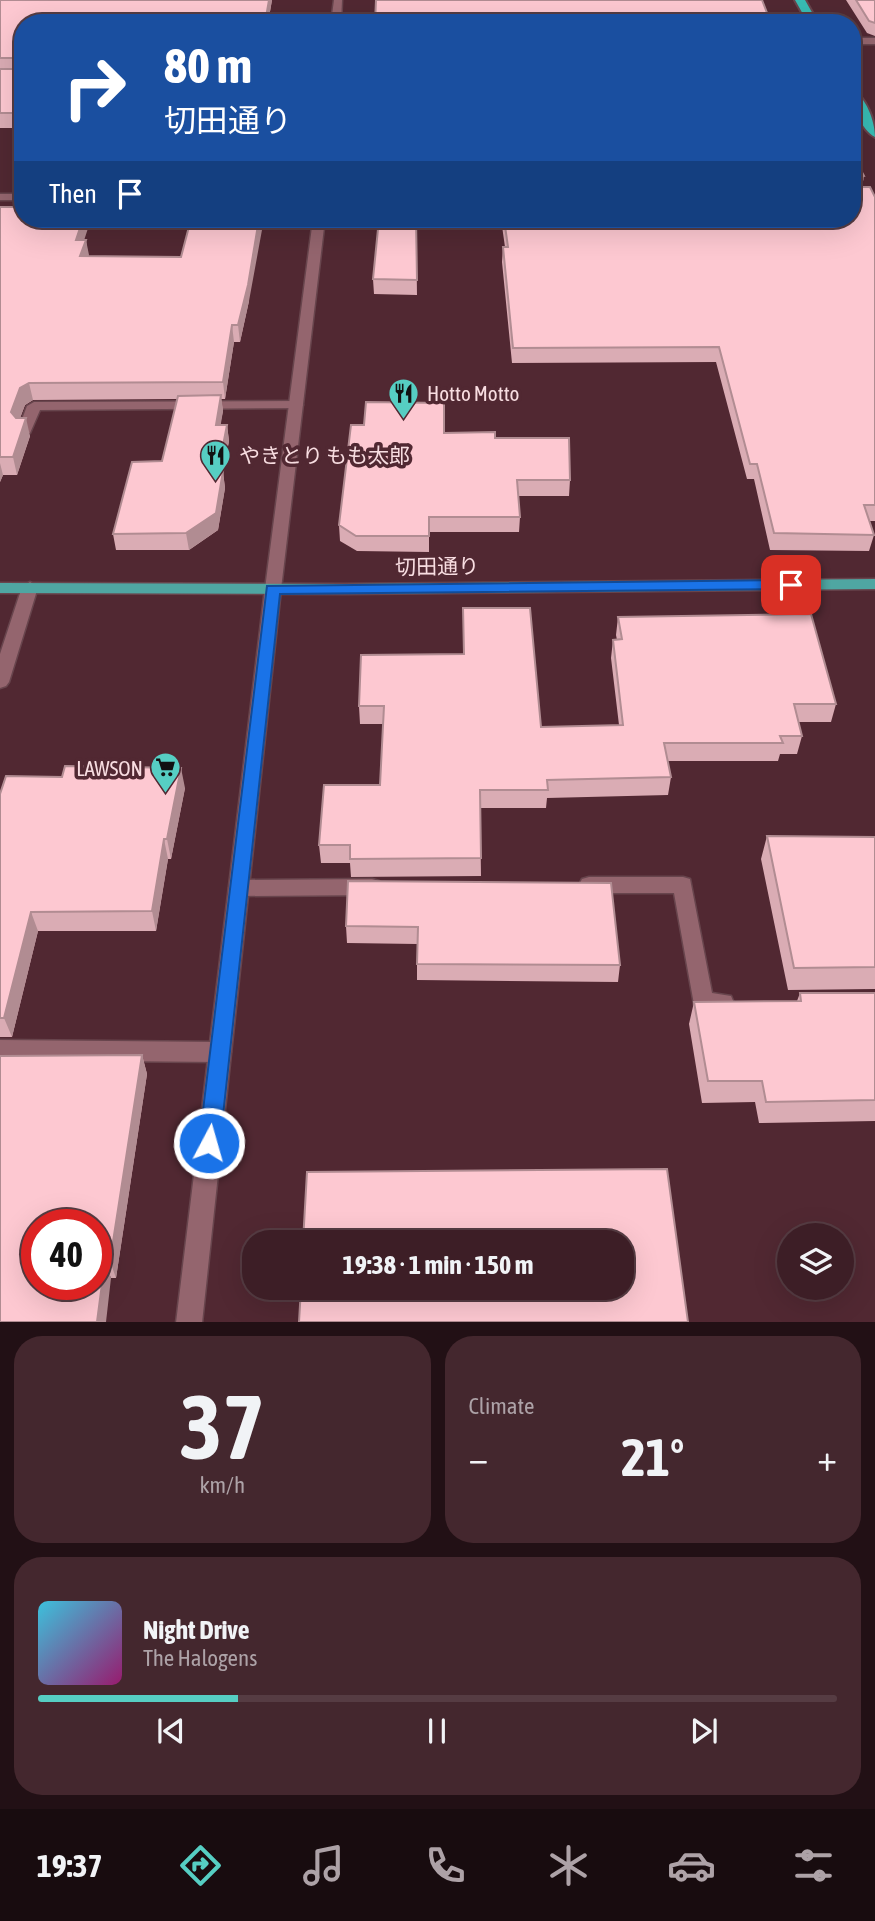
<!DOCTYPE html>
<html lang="en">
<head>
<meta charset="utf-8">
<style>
  body { margin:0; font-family:"Asap Condensed","Noto Sans JP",sans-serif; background:#44272e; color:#f1f3f6; height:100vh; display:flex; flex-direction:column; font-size:26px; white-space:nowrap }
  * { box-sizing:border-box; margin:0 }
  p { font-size:23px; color:#ada2a7 }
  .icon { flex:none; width:38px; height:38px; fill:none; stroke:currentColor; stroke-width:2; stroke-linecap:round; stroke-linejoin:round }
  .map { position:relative; height:1322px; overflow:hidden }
  .details { display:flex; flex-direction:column; gap:14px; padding:14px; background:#221015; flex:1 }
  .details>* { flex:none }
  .banner { position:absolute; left:14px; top:14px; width:847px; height:214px; border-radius:28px; box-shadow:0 7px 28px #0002,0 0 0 2px #563c43; background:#1a4fa0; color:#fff; overflow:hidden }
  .fabs { position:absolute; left:777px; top:1223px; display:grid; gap:14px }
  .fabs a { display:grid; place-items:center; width:77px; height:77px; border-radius:50%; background:#3d1e26; box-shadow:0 7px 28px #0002,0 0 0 2px #563c43; font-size:35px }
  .speed { position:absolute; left:21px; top:1209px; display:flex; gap:14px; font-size:35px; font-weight:700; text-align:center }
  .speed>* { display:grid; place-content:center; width:91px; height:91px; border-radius:50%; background:#3d1e26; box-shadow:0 7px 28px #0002,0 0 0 2px #563c43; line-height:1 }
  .speed .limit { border:10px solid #d22; background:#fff; color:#111 }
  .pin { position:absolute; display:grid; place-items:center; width:60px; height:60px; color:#fff; margin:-30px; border-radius:14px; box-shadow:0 4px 10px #0006 }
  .me { position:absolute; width:77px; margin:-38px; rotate:6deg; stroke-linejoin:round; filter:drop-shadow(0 0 5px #0008) }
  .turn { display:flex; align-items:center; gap:24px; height:147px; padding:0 35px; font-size:32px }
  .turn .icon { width:91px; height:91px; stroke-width:2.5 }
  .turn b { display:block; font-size:49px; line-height:60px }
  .then { display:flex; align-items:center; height:66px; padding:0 35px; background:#0003; gap:14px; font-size:26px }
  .big { font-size:52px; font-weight:700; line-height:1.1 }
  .details .widget { flex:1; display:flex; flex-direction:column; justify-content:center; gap:10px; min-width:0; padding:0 24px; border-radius:28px; background:#44272e }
  .details .dial { align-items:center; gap:0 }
  .dial b { font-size:91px; line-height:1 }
  .song { display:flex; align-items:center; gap:21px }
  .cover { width:84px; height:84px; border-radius:10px; background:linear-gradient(135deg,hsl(190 70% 55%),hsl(320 70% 35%)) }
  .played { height:7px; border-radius:4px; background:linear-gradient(90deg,#56cec3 25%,#563c43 25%) }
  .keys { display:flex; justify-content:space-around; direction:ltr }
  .heat { display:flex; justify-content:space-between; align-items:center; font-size:38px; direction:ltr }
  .details .tiles { flex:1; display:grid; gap:14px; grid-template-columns:1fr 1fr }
  .widget:last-child { grid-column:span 2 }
  .trip { position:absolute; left:242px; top:1230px; width:392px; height:70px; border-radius:28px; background:#3d1e26; box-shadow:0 7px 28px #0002,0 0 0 2px #563c43; font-weight:700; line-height:70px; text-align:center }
  .menu { display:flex; height:112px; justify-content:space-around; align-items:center; background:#180c0f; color:#ada2a7 }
  .menu .icon { width:49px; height:49px }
  .menu .active { color:#56cec3 }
  .menu b { font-size:32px; color:#f1f3f6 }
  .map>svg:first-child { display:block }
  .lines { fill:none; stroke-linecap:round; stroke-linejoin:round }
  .service-casing { stroke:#68454d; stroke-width:3 }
  .minor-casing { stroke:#68454d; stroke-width:3 }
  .tertiary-casing { stroke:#68454d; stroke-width:3 }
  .primary-casing { stroke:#68454d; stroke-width:3 }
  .trunk-casing { stroke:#68454d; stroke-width:4 }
  .service { fill:#94656e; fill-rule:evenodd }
  .minor { fill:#94656e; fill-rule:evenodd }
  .tertiary { fill:#94656e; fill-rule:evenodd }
  .primary { fill:#4fa6a2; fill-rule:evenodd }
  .trunk { fill:#38bcb4; fill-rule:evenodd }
  .wall { fill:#daacb4 }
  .shaded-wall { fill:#b18c92 }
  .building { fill:#fdc8d1; stroke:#b18c92; stroke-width:2; fill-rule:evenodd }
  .route { fill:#1a73e8; stroke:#114b97; stroke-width:2 }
  .labels { text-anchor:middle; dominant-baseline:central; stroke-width:7; stroke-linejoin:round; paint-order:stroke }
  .poi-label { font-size:21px; fill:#f8dde1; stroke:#512832; text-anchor:start }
  .street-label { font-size:21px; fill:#f8dde1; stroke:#512832 }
</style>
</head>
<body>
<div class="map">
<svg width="875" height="1323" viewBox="0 0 875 1323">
  <rect width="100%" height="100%" fill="#512832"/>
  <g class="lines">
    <defs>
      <path id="service" d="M852,38H875V44H852Z
        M296,401L303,405L301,408L40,410L30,433H20L18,430L27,406L34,402Z
        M589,877H683L690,879L712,993L731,996L734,1003L731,1010L723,1013L695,1010L674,893H589L582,891L579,885L582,879Z
        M372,879L379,881L382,887L379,893L372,895L239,896L232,894L229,888L232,882L239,880Z"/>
      <path id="minor" d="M30,582L38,587L9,682L6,686L0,688V654L22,587Z
        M0,1040L220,1042L228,1045L231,1052L228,1059L220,1062L0,1060Z"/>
      <path id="tertiary" d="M334,0H342L341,23H331Z
        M0,194H23V200H0Z
        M313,219H325L281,589L202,1323H176L265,589Z"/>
      <path id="primary" d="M875,579V589L345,594L0,593V583L345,584Z"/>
      <path id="trunk" d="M795,0H805L818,23H808Z
        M852,90C866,97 875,121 875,137C861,130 852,105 852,90Z"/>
    </defs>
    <!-- service casing -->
    <use href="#service" class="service-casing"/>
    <!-- minor casing -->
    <use href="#minor" class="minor-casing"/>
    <!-- tertiary casing -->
    <use href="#tertiary" class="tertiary-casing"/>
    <!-- primary casing -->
    <use href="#primary" class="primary-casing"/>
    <!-- trunk casing -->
    <use href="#trunk" class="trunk-casing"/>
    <!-- service -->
    <use href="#service" class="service"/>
    <!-- minor -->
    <use href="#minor" class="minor"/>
    <!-- tertiary -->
    <use href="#tertiary" class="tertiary"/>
    <!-- primary -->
    <use href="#primary" class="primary"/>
    <!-- trunk -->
    <use href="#trunk" class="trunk"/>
  </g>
  <!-- wall -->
  <path class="wall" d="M0,0H272L268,23H23V128H0Z
    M846,0H875V36L867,33Z
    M864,176L862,187L875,197V521H869L874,535L869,551L770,550L754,479H747L716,362L512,363L502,262L503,247H505L501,219H852Z
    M0,207L86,240L88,256L249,301L240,342H234L225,399H221L223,411L220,425H227L229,441L223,472L225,488L218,530L189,550H116L113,534L162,461L177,399L33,400L25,405L20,418L30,436L17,475H3L0,482Z
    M416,219L417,295L374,294L373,279Z
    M444,433L495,438L570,480L569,496H518L520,517L519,532H429V552L357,551L340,541L339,525Z
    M463,608L541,727L619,725L611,658L613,640H617L616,635L618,617L836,704L831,722H798L802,736L797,754H780L778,761H668L671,777L668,795L547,798L546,808H480L481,876L351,877L350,863H321L319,845L380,785L383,724H360L359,706L463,654Z
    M185,788L171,859H168L156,931H38L12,1037H0V794Z
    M767,836L875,837V989L788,990L761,859Z
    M348,881L620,965L618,982L417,980V944L347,943L346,926Z
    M800,993H875V1121L759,1123L755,1102L702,1103L689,1024L694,1002L797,1001Z
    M142,1055L147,1074L116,1278H111L3,1056Z"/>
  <!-- shaded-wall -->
  <path class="shaded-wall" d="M269,0H272L268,23H265Z
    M864,176L861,190L852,191L853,177Z
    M83,219H91L79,256L76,240Z
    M259,219H264L249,301L240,342L238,325Z
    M86,240L89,255L84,273L80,256Z
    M232,325L234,342L225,399L223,382Z
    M29,383L33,400L25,405L16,429L11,412L20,388Z
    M221,395L223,411L218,441L216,425Z
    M26,418L30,436L17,475L13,457Z
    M227,425L229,441L223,472L225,488L218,530L189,550L186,533L218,471Z
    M0,463L3,475L0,482Z
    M181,768L185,788L171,859L167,839Z
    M164,839L168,859L156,931L152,911Z
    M31,912L38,931L12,1037L4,1018Z
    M142,1055L147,1074L116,1278L110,1261Z
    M105,1261L111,1278L106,1322H97Z"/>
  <!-- building -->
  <path class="building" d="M0,0H269L265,23H23V61L20,58H0Z
    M376,0H762L771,23H375Z
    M856,0H875V23L869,21Z
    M23,61V113H0V69H20Z
    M852,154L864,176L853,177V187H870L875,197V505H864L874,535L774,533L757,464H750L719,347L513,348L503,247H508L504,219H852Z
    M23,201V219H83L76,240H86L80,256L181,257L191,219H259L248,285L238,325H232L223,382L29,383L20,388L11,412L16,418H26L13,457H0V207H20Z
    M379,219H416L417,280L373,279Z
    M221,395L216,425H227L218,471H223L216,513L186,533L113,534L132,462L162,461L178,396Z
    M366,402L444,403V433L495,432V438H569L570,480H517L520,517H429V536H356L339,525L351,425H364Z
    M463,608H530L541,727L623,725L613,640L622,639L618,617L811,614L836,704H794L802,736H780L783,743H664L671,777L547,780L548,790H480L481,858L350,859V845H319L324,785H380L384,706H359L361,655L464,654Z
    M65,766L181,768L167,839H164L152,911L31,912L4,1018H0V794L6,776L62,777Z
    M767,836L875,837V967L794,968Z
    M348,881L611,883L620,965L417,964L418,927L346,926Z
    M800,993H875V1100L766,1102L762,1081H708L694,1002L801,1001Z
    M142,1055L110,1261H105L97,1322H0V1056ZM37,1225H96V1284H37Z
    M667,1169L688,1322H299L301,1288H621V1242H303L307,1172Z"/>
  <!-- route -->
  <path class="route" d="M791,580L799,585L797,589L280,594L220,1143L217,1150L209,1153L202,1150L199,1143L267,586Z"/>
  <!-- icons -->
  <defs>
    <symbol id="restaurant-pin" viewBox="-11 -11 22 30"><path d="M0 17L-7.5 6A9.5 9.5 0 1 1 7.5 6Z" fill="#56cec3" stroke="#512832"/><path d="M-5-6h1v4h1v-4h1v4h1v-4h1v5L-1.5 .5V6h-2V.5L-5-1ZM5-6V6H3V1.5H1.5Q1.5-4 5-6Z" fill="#111"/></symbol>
    <symbol id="supermarket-pin" viewBox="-11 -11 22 30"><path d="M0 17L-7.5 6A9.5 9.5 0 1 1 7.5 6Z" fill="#56cec3" stroke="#512832"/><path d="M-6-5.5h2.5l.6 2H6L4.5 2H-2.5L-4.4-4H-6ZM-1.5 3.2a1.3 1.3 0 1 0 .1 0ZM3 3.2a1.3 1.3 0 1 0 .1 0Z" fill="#111"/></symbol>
  </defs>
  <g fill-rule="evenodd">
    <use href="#restaurant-pin" x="386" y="376" width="35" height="47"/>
    <use href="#restaurant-pin" x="198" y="438" width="35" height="47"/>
    <use href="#supermarket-pin" x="148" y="750" width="35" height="47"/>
  </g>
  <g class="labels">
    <!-- poi labels -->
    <g class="poi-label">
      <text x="427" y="393">Hotto Motto</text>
      <text x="239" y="455">やきとり もも太郎</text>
      <text x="143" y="768" text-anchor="end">LAWSON</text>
    </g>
    <!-- street labels -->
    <g class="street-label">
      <text transform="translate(437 566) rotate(-1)">切田通り</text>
    </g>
  </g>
</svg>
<div class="fabs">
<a><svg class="icon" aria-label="layers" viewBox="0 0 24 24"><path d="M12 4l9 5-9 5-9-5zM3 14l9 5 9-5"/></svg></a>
</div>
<div class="speed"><div class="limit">40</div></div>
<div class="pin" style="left:791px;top:585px;background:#d93025"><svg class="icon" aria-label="arrive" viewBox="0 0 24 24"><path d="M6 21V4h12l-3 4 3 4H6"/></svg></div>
<svg class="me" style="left:209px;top:1143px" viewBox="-20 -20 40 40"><circle r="17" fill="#1a73e8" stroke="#fff" stroke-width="3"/><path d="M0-11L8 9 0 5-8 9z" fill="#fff"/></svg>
<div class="trip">19:38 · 1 min · 150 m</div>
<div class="banner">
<div class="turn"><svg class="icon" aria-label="right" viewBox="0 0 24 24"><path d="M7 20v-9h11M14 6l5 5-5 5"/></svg><div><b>80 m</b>切田通り</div></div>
<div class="then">Then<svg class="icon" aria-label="arrive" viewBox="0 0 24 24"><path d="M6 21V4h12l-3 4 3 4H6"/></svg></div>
</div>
</div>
<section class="details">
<div class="tiles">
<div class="widget dial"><b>37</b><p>km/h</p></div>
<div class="widget"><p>Climate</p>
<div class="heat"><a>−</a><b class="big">21°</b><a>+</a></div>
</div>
<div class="widget">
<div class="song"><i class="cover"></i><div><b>Night Drive</b><p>The Halogens</p></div></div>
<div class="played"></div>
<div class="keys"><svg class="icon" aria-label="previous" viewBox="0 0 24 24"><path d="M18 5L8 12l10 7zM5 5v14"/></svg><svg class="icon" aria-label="pause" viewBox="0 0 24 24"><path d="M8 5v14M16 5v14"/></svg><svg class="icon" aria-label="next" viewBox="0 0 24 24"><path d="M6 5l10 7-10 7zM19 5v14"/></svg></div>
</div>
</div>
</section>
<nav class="menu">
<b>19:37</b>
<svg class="icon active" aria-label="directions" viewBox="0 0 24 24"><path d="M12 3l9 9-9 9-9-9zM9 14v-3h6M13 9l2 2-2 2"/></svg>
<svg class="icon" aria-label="music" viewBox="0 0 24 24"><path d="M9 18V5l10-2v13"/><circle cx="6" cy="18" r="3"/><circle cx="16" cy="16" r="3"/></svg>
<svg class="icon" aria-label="phone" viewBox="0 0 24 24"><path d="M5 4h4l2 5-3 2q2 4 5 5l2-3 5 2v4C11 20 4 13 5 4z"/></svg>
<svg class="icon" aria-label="climate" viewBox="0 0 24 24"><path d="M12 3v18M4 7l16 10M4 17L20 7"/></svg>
<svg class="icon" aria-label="car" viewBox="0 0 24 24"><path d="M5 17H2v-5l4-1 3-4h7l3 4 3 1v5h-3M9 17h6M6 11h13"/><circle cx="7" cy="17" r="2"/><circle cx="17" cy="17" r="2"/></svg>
<svg class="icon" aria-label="filters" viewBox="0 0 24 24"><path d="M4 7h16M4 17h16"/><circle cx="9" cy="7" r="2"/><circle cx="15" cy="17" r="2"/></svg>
</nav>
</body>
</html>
